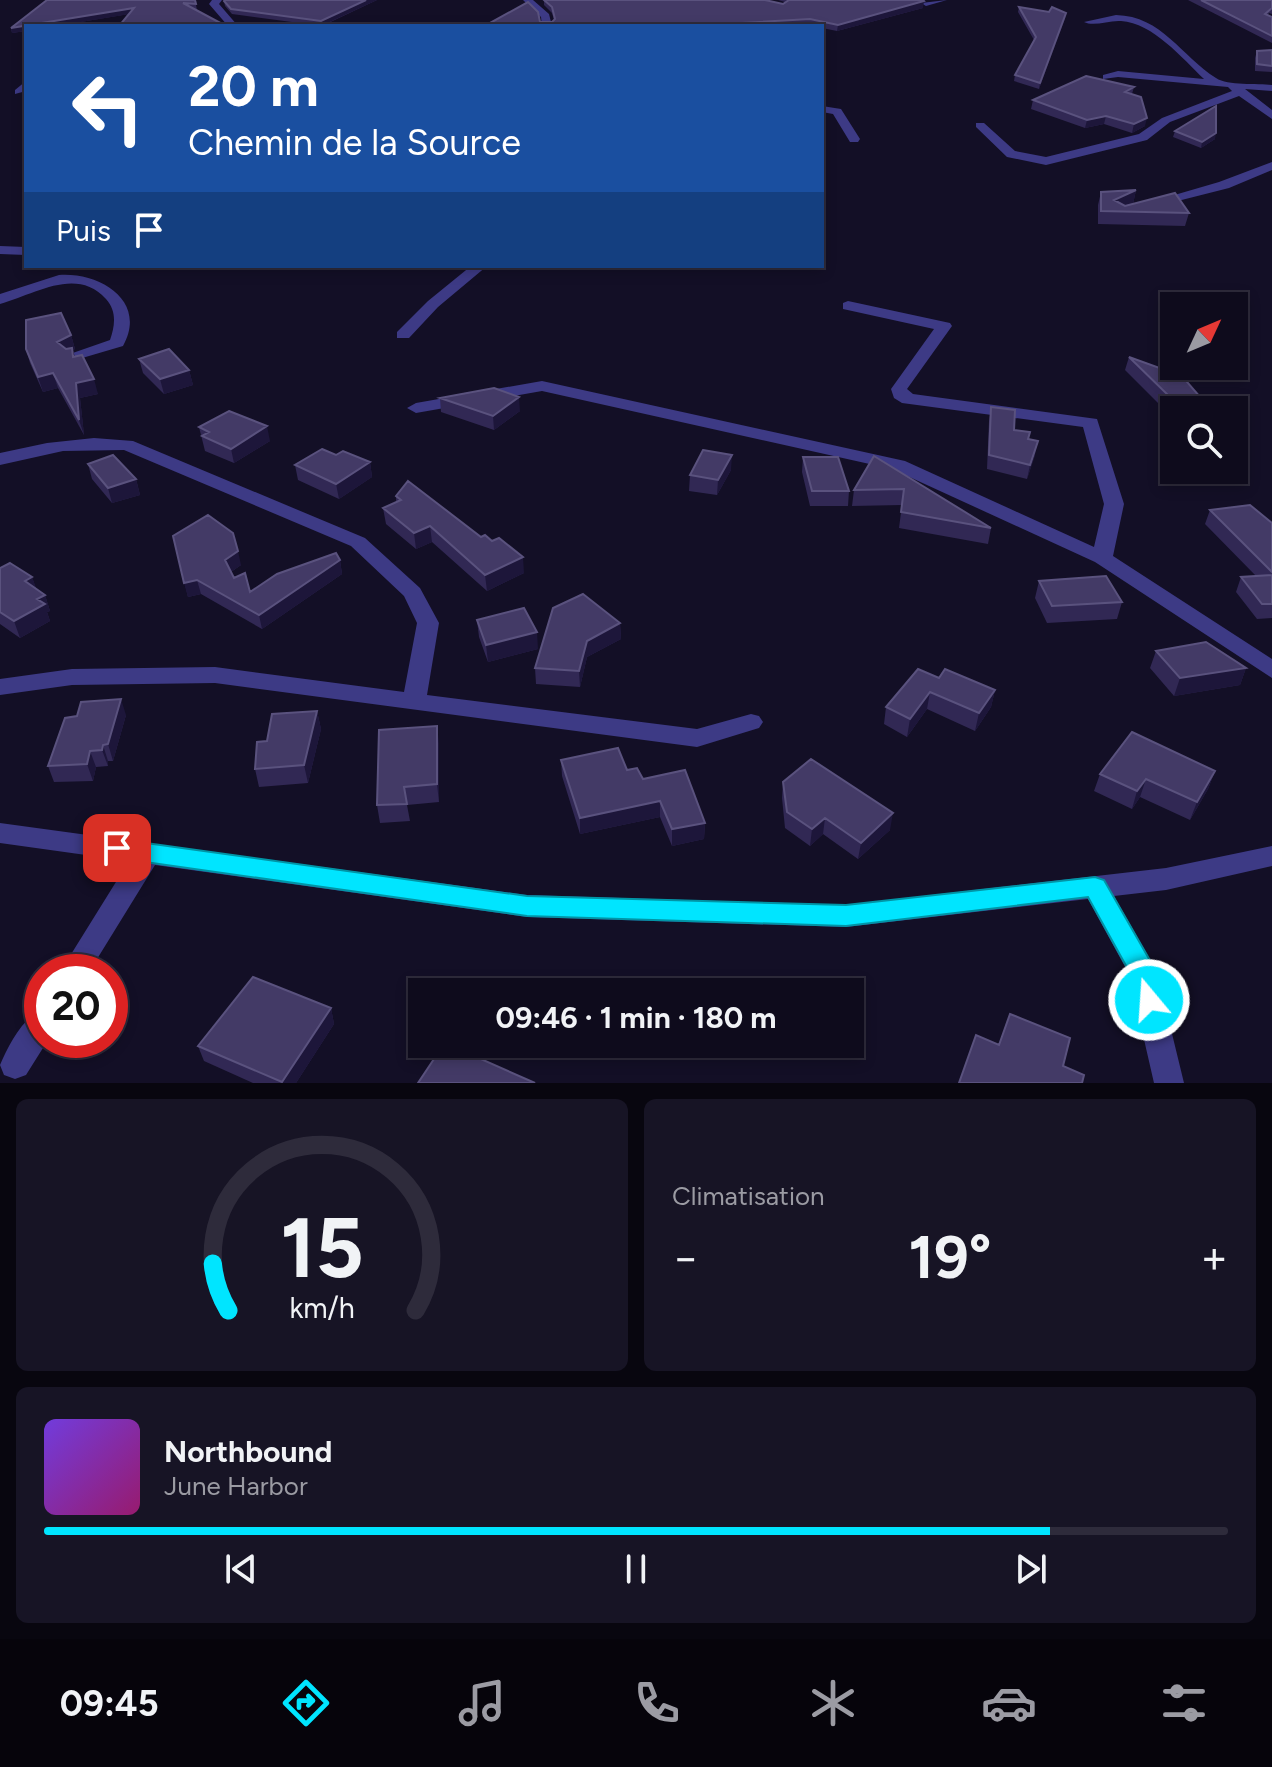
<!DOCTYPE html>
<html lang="fr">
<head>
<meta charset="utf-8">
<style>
  body { margin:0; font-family:Figtree,sans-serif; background:#171425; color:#f1f3f6; height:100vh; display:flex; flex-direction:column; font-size:30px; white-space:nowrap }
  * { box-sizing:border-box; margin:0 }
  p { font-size:26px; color:#9b9ba3 }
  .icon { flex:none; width:44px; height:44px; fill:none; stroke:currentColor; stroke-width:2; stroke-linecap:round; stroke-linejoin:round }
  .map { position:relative; height:1083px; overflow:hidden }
  .drawer { display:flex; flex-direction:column; gap:16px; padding:16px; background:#08060f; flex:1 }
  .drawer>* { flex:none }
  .top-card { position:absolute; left:24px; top:24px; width:800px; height:244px; border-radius:0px; box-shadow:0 4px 12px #0003,0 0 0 2px #2e2b3b; background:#1a4fa0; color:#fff; overflow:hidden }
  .needle { width:52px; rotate:46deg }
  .controls { position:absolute; left:1160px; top:292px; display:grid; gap:16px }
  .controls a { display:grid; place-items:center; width:88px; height:88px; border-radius:0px; background:#0e0b1c; box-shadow:0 4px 12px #0003,0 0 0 2px #2e2b3b; font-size:40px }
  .speed { position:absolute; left:24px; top:954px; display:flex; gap:16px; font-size:40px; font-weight:700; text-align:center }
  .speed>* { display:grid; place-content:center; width:104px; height:104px; border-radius:50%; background:#0e0b1c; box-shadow:0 4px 12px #0003,0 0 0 2px #2e2b3b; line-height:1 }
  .speed .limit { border:12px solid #d22; background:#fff; color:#111 }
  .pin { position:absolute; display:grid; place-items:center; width:68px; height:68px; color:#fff; margin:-34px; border-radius:16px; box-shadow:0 4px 12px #0006 }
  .me { position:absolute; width:88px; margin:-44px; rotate:342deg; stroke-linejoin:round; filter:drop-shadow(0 0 6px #0008) }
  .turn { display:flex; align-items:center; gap:28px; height:168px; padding:0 32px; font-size:36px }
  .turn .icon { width:104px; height:104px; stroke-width:2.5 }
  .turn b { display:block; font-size:56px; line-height:68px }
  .then { display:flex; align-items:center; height:76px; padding:0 32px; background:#0003; gap:16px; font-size:30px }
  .big { font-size:60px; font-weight:700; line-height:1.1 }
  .drawer .tile { flex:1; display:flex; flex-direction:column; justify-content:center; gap:12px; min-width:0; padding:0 28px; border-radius:12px; background:#171425 }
  .drawer .dial { align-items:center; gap:0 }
  .dial svg { height:208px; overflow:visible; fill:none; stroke:#2e2b3b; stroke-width:7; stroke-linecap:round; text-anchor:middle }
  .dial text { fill:#f1f3f6; stroke:none }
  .song { display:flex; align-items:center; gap:24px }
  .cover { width:96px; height:96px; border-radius:12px; background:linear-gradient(135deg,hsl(260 70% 55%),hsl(320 70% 35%)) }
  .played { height:8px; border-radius:4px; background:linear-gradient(90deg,#00e5ff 85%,#2e2b3b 85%) }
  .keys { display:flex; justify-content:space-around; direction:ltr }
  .heat { display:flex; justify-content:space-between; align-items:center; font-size:44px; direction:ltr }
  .drawer .tiles { flex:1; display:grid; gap:16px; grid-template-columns:1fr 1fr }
  .tile:last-child { grid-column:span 2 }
  .trip { position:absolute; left:408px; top:978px; width:456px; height:80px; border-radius:0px; background:#0e0b1c; box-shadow:0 4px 12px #0003,0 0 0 2px #2e2b3b; font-weight:700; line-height:80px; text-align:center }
  .tabs { display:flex; height:128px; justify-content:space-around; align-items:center; background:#06040b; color:#9b9ba3 }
  .tabs .icon { width:56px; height:56px }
  .tabs .active { color:#00e5ff }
  .tabs b { font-size:36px; color:#f1f3f6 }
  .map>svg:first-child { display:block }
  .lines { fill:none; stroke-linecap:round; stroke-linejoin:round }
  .minor { fill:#3d3a85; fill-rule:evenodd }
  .wall { fill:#312854 }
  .shaded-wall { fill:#1d163a }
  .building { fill:#433a66; stroke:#5a527e; stroke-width:2 }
  .route { fill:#00e5ff; stroke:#0095a6; stroke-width:2 }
</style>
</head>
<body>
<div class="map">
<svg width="1272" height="1083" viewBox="0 0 1272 1083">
  <rect width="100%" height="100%" fill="#130f26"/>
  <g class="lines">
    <!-- minor -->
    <path class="minor" d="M212,0H222L219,4L238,26H228L209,4Z
      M523,0H533L549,14L552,26H542L541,17Z
      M947,0L926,6L921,3Z
      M1116,15C1162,16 1181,56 1216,78C1228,86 1257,83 1272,85V91L1245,89L1272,110V119L1239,96L1170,122L1147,140L1046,165L1007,157L976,127V123H984L1015,151L1046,157L1139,134L1162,118L1232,91L1228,87L1118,77L1103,79V75L1118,71L1204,79C1182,58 1153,23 1121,21C1109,20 1094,27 1084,22Z
      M26,81V91L15,94V90Z
      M822,106L841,109L860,139L858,142H850L833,114L822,112Z
      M1272,162V170L1229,188L1154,207L1147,203L1219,182Z
      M0,246L26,247V255L0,254Z
      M471,266H487L438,307L409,338H397V332L428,301Z
      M59,275C100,272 148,301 123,346L72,361L64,356L110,340C115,326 117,311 106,299C76,266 34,295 0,304V294Z
      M848,301L950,323L952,326L907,389L913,394L1097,419L1124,504L1113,556L1272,659V678L1095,562L892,469L542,391L416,413L407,408L416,403L542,381L905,461L1094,547L1104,504L1083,427L902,403L894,398L891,389L934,329L843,309V303Z
      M94,438L133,441L365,538L420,588L439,623L427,695L697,729L751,714L759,716L763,722L759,728L697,747L215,683L72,685L0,695V679L72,669L215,667L404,692L417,623L404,596L351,546L124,450L63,451L0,465V453L47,443Z
      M0,823L527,895L846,905L1166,868L1272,846V866L1166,890L1114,896L1157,972L1184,1083H1154L1129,974L1088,899L846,927L527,917L155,865L89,972H60L129,861L0,843Z
      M42,1010V1040H48L26,1075L15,1079L4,1075L0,1065C8,1046 23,1017 42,1010Z"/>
  </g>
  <!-- wall -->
  <path class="wall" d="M47,0H195L197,10L195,9L226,26H119L129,14L56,26H26V31L12,33L11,28Z
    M377,0L322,26L232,14L225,6L224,1Z
    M544,0L783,4L785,2L778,0H923V8L837,31L822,28V26H490V23L552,22L554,20L552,13L544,5Z
    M1188,0H1272V14L1269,13L1268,15L1272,17V43Z
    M1019,7L1049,12L1066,13L1039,89L1014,81L1015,75L1034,40L1018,12Z
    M1272,50V72L1255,71V58L1257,51Z
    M1134,87L1132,94L1145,126L1132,133L1104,124L1085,128L1031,109L1033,100Z
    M1175,131L1215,139L1201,148L1173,137Z
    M1136,190L1133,204L1189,213L1185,226L1098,224V205L1101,192Z
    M71,335L75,349L73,350L75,357L98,394L80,398L84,435L58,388L43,392L30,363L26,349Z
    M1129,357L1201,398L1197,410H1174V413H1168L1125,370Z
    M139,359L189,370L193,385L164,394L143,373Z
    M440,398L520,411L494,430L441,412Z
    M991,407L1014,430L1028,439L1035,455L1027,479L987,469L989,421Z
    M199,427L270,441L234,463L205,451Z
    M874,456L991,528L988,544L899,528L902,505L852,506L854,490Z
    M803,457L849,491L848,506H810L802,472Z
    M370,462L372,477L339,499L298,480L295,465Z
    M88,464L136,479L140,495L112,503L92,479Z
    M731,470L717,495L689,491L690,475Z
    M396,496L524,573L487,591L432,542L416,549L386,524L383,508L396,502Z
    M1210,510L1272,523V618L1257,619L1236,592L1241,577L1256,576L1205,524Z
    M173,536L241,565L231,572L234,578L250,592L340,560L342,574L262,629L201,594L188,597Z
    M0,568L32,577L36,589L45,595L50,611L47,612L50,621L20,638L0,624Z
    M1039,581L1122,602L1117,619L1047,623L1035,598Z
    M477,620L538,649L488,662L479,637Z
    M620,623L621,639L587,657L580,687L536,684L535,668Z
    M1156,651L1246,668L1240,685L1174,696L1150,668Z
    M939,678L995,690L991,707L975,731L927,709L907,737L884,724L886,707Z
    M317,711L321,729L308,783L259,787L255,769L267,741Z
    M126,715L113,761H108V766L96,767L93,781L54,782L48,766Z
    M439,743V802L407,805L410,821L380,823L377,805Z
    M561,760L627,770L643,779L705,823L704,839L672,846L660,817L580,834L562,776Z
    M1215,771L1208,789L1190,820L1140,797L1132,809L1094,791L1100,774Z
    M783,782L890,830L858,859L823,834L810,846L785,828L782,798Z
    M331,1008L334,1024L296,1083H253L204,1061L198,1046Z"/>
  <!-- shaded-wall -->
  <path class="shaded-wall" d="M366,0H377L321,26V21Z
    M924,1L923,8L837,31L838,25Z
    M134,8L136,13L56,26H26V31L12,33L11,28Z
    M1066,13L1065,19L1039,89L1040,83Z
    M1106,116L1104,124L1085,128L1087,120Z
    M1147,118L1145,126L1132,133L1134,124Z
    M1216,133L1215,139L1201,148L1202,142Z
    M1136,190L1133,204L1115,211L1114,200Z
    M71,335L75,349L73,350L76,363L61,357L57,342Z
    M189,370L193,385L164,394L160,379Z
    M53,373L58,388L43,392L38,377Z
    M94,379L98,394L80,398L84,435L79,420L76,383Z
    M519,397L520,411L494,430L493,416Z
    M267,426L270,441L234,463L231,449Z
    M1038,441L1035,455L1027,479L1030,465Z
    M732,455L731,470L717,495L718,480Z
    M370,462L372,477L339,499L336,484Z
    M136,479L140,495L112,503L108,488Z
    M430,526L432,542L416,549L414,533Z
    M238,551L241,565L228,574L225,560Z
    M523,557L524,573L487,591L485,575Z
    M340,560L342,574L262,629L259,615Z
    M32,577L38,593L25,581Z
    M197,580L201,594L188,597L184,583Z
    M45,595L50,611L47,612L50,621L20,638L14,621L37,599Z
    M620,623L621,639L587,657L580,687L579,671L587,641Z
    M537,632L538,649L488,662L486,645Z
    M1246,668L1240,685L1174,696L1180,678Z
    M995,690L991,707L975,731L979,713Z
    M930,692L927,709L907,737L910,719Z
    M121,699L126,715L113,761L108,744Z
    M317,711L321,729L308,783L304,765Z
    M437,726L439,743V802L437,784Z
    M103,745L108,761V766L102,750Z
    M90,751L96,767L93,781L87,764Z
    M1215,771L1208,789L1190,820L1197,802Z
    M1146,779L1140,797L1132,809L1137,791Z
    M660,801V817L580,834V818Z
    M893,813L890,830L858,859L861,843Z
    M825,818L823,834L810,846L812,829Z
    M705,823L704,839L672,846V829Z
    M331,1008L334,1024L296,1083H282Z"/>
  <!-- building -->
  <path class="building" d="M47,0H195L196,4L183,3L226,26H119L134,8L11,28Z
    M225,0H366L321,21L231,9L224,1Z
    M544,0H765L783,4L789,0H923L924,1L838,25L810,19L742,23L739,26H512L490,23L528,2L538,12L540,22H552L555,19L552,7Z
    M1201,0H1272V8L1265,14L1272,17V36Z
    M1019,7L1049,12L1052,7L1066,13L1040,83L1015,75L1036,37Z
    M1272,50V66L1257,64V51Z
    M1086,76L1134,87L1125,92L1141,97L1147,118L1134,124L1106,116L1087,120L1033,100Z
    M1216,106V133L1202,142L1175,131Z
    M1136,190L1114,200L1125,206L1175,193L1189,213L1101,211V192Z
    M61,313L71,335L57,342L66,349L72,348L73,357L82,355L94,379L76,383L79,420L53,373L38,377L26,349V320Z
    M169,349L189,370L160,379L139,359Z
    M1129,357L1182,376L1201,398L1172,399Z
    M494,388L519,397L493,416L440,398Z
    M991,407L1015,410L1014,430L1030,432L1028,439L1038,441L1030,465L989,455Z
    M229,411L267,426L231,449L202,436L209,432L199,427Z
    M322,449L336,455L343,451L370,462L336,484L295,465Z
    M703,450L732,455L718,480L690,475Z
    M113,455L136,479L108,488L88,464Z
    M874,456L991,528L901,512L904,489L854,490Z
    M803,457H838L849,491H812Z
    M408,481L481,537L485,535L492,541L499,538L523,557L485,575L430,526L414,533L383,508L401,500L396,496Z
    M1250,505L1272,523V572L1210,510Z
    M208,515L233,533L238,551L225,560L234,578L245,573L250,592L277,574L336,553L340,560L259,615L197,580L184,583L173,536Z
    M10,563L32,577L25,581L45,595L37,599L45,604L14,621L0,612V568Z
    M1272,575V604H1262L1241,577Z
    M1106,576L1122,602L1052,606L1039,581Z
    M583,594L620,623L587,641L579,671L535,668L553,608Z
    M524,608L537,632L486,645L477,620Z
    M1206,642L1246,668L1180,678L1156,651Z
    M918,669L939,678L945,669L995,690L979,713L930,692L910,719L886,707Z
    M121,699L108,744L103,745L102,750L90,751L87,764L48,766L65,718L77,716L81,702Z
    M317,711L304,765L255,769L257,742L267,741L272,714Z
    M437,726V784L404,787L407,804L377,805L379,730Z
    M1132,732L1215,771L1197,802L1146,779L1137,791L1100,774Z
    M618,748L627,770L637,768L643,779L685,770L705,823L672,829L660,801L580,818L561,760Z
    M811,759L893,813L861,843L825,818L812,829L787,812L783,782Z
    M253,977L331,1008L282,1082L198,1046Z
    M1010,1014L1070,1038L1063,1066L1084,1075L1082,1083H959L976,1035L999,1045Z
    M444,1044H447L535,1083H418Z"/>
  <!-- route -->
  <path class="route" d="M117,839L527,896L846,905L1095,877L1104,880L1152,964L1162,1000L1158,1008L1149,1011L1140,1008L1130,973L1088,897L846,926L527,916L117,858L109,855L106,848L109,842Z"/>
</svg>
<div class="controls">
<a><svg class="needle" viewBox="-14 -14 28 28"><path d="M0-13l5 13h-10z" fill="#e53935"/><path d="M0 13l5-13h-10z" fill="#9b9ba3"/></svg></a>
<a><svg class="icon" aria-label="search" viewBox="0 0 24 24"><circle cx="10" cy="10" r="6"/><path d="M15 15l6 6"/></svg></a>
</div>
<div class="speed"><div class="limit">20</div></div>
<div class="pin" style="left:117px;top:848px;background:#d93025"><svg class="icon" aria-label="arrive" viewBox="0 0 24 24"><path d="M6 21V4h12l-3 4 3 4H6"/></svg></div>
<svg class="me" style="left:1149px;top:1000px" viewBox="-20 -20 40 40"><circle r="17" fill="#00e5ff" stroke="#fff" stroke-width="3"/><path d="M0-11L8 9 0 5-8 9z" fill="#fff"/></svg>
<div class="trip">09:46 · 1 min · 180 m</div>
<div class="top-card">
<div class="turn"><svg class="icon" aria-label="left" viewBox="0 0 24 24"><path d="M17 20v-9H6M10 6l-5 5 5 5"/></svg><div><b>20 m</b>Chemin de la Source</div></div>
<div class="then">Puis<svg class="icon" aria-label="arrive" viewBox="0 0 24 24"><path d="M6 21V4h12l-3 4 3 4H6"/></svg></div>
</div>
</div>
<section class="drawer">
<div class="tiles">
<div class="tile dial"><svg viewBox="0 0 100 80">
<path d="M14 69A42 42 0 1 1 86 69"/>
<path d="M14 69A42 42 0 0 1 8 51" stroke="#00e5ff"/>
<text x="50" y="56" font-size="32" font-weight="700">15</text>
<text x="50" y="72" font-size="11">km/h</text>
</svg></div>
<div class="tile"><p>Climatisation</p>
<div class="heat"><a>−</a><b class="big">19°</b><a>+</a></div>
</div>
<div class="tile">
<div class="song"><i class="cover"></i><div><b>Northbound</b><p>June Harbor</p></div></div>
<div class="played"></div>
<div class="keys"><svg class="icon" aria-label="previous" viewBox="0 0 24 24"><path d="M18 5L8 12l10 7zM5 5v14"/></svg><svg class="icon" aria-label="pause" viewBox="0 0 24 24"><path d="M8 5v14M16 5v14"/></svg><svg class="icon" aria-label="next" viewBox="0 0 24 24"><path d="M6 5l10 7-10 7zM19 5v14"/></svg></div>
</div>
</div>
</section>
<nav class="tabs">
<b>09:45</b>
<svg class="icon active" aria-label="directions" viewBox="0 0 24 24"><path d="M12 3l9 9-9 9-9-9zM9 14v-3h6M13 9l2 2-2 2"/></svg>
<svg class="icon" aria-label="music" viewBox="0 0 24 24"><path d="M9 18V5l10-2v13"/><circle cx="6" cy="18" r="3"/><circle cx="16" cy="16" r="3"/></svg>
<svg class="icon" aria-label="phone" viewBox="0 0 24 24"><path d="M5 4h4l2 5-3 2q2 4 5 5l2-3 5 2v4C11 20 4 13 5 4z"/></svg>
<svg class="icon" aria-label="climate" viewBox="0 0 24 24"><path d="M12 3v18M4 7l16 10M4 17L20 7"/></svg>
<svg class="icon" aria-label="car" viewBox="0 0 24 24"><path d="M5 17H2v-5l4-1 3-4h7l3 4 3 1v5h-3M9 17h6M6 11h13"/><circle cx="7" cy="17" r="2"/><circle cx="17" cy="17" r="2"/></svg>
<svg class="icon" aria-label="filters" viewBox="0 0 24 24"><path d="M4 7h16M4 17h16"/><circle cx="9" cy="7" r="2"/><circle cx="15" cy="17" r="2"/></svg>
</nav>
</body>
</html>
